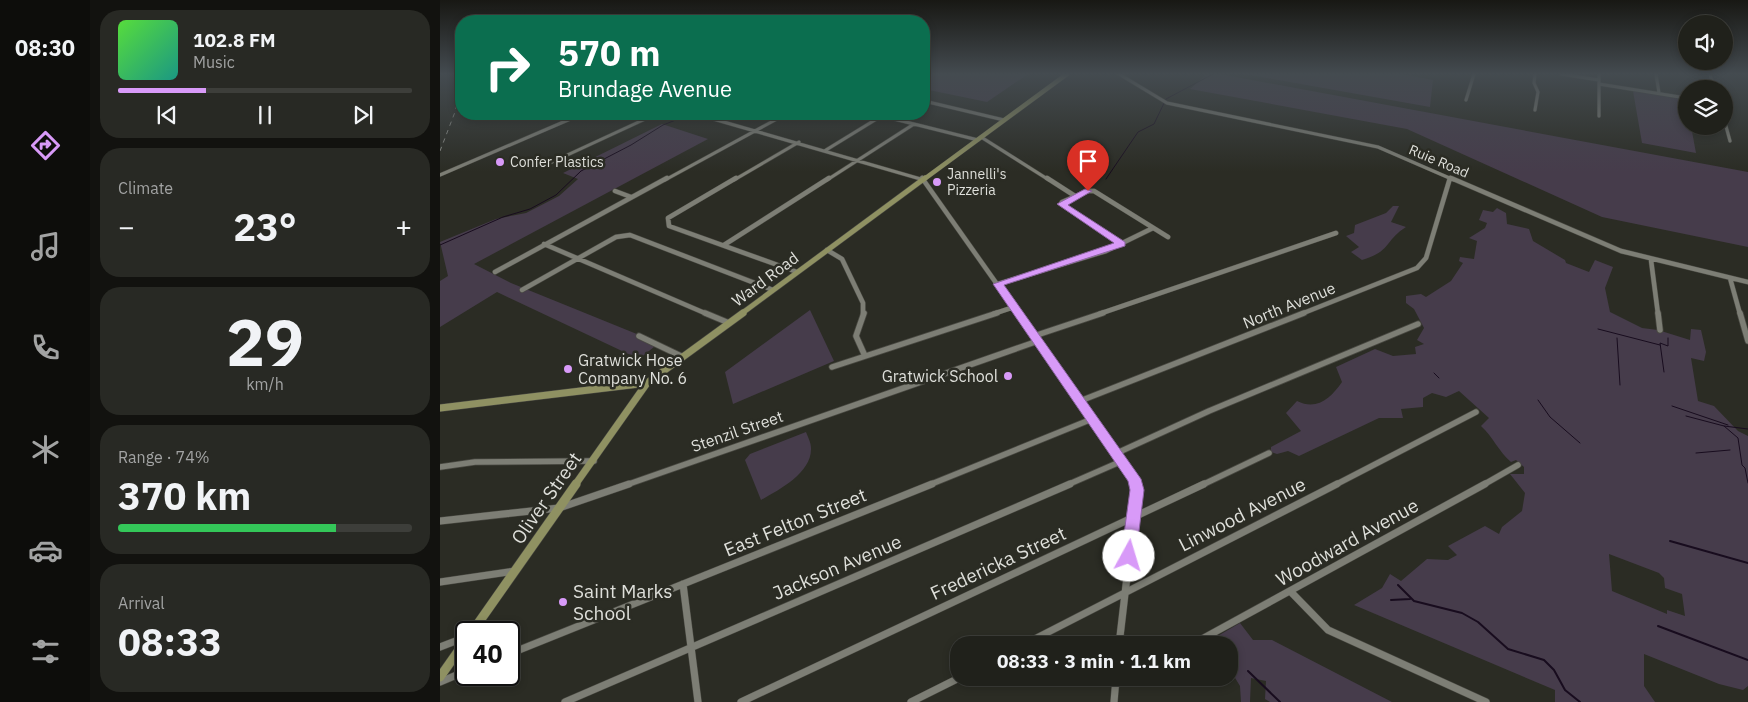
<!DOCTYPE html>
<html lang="en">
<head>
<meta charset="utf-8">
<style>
  body { margin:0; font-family:"IBM Plex Sans",sans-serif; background:#282924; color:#f1f3f6; height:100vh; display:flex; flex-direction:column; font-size:19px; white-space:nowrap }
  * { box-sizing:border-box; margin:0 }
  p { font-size:16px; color:#a2a3a3 }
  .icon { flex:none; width:28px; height:28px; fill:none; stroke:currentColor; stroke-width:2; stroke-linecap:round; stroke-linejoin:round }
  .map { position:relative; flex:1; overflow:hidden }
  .sheet { display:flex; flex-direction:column; gap:10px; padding:10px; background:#12120f; width:350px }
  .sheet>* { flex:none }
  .top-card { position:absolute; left:15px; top:15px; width:475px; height:105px; border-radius:20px; box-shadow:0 2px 8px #0003,0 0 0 1px #3d3e3a; background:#0b6e4f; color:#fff; overflow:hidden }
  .fabs { position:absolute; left:1238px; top:15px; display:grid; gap:10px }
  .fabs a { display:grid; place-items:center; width:55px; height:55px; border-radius:50%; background:#20211b; box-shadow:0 2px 8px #0003,0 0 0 1px #3d3e3a; font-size:25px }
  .speed { position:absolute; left:15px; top:621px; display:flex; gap:10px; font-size:25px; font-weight:700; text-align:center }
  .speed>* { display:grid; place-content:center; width:65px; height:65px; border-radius:50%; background:#20211b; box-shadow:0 2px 8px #0003,0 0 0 1px #3d3e3a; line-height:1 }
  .speed .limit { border:2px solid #111; border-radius:8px; background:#fff; color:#111 }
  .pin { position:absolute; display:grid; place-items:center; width:42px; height:42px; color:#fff; margin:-51px -21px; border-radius:50% 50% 50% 0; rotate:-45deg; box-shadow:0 0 5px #0007 }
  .pin .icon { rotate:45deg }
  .me { position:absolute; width:55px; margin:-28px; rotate:6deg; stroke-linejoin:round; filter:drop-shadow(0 0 4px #0008) }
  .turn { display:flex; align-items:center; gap:18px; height:105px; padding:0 20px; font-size:22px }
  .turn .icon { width:65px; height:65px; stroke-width:2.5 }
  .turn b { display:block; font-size:35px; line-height:42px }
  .big { font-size:38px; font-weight:700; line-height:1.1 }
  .sheet .card { flex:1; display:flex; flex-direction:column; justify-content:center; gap:8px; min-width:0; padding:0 18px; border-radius:20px; background:#282924 }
  .sheet .dial { align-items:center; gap:0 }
  .dial b { font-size:65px; line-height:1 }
  .song { display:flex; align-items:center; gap:15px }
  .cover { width:60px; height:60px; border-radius:8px; background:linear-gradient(135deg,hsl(110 70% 55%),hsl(170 70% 35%)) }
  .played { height:5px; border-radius:2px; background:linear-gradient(90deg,#d89af8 30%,#3d3e3a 30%) }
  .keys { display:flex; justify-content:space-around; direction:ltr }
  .heat { display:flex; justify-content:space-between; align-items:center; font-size:28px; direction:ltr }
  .charge { height:8px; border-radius:4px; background:linear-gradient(90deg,#34c759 74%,#3d3e3a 0) }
  .trip { position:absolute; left:510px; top:636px; width:288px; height:50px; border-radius:20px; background:#20211b; box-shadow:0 2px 8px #0003,0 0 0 1px #3d3e3a; font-weight:700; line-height:50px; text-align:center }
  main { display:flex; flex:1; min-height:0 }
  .tabs { display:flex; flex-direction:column; width:90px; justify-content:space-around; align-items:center; background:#0d0d0b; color:#a2a3a3 }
  .tabs .icon { width:35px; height:35px }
  .tabs .on { color:#d89af8 }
  .tabs b { font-size:22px; color:#f1f3f6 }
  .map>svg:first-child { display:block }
  .green { fill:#463c4b; fill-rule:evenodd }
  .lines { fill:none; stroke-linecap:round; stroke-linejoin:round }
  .stream-far1 { stroke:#180c1e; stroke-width:1 }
  .stream { stroke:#180c1e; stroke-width:2 }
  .minor-far3-casing { stroke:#494942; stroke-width:4 }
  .minor-far2-casing { stroke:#494942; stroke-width:5.5 }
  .minor-far1-casing { stroke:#494942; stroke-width:7 }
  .minor-casing { stroke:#494942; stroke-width:8 }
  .major-far3-casing { stroke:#494942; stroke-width:5 }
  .major-far2-casing { stroke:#494942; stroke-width:6 }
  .major-far1-casing { stroke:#494942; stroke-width:8 }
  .major-casing { stroke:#494942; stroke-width:10 }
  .minor-far3 { stroke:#7d7e75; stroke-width:3 }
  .minor-far2 { stroke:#7d7e75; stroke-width:4.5 }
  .minor-far1 { stroke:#7d7e75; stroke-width:5.5 }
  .minor { stroke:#7d7e75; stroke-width:7 }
  .major-far3 { stroke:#8f9162; stroke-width:4.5 }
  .major-far2 { stroke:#8f9162; stroke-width:5 }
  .major-far1 { stroke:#8f9162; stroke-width:7 }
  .major { stroke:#8f9162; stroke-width:9 }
  .rail { stroke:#8f908a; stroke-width:1; stroke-dasharray:4.5 4.5; stroke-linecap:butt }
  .route { fill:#d89af8; stroke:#8c64a1 }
  .poi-dot { fill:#d89af8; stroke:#2b2c24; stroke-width:2 }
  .labels { text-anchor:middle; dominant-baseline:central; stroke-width:5; stroke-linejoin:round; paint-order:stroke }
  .far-street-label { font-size:14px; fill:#dedfda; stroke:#2b2c24 }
  .far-poi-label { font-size:14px; fill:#dedfda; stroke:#2b2c24; text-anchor:start }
  .street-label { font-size:16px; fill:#dedfda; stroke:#2b2c24 }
  .poi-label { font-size:16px; fill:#dedfda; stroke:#2b2c24; text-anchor:start }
  .near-street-label { font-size:19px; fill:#dedfda; stroke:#2b2c24 }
  .near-poi-label { font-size:19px; fill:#dedfda; stroke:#2b2c24; text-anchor:start }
</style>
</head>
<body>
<main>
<nav class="tabs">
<b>08:30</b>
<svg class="icon on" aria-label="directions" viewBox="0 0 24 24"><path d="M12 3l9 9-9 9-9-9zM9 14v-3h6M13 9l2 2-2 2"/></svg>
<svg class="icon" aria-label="music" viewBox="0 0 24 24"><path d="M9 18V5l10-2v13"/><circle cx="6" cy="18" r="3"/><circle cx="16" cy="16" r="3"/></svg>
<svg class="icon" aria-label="phone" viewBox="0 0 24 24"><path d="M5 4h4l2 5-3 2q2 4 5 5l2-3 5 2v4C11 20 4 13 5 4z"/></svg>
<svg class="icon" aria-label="climate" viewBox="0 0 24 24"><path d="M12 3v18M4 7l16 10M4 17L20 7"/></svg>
<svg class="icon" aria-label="car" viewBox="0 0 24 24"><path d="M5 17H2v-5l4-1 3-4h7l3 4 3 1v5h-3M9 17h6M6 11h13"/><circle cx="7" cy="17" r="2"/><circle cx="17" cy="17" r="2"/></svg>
<svg class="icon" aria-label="filters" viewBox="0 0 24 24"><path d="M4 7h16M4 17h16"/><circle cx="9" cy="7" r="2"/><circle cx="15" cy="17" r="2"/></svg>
</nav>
<section class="sheet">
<div class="card">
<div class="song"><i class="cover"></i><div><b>102.8 FM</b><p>Music</p></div></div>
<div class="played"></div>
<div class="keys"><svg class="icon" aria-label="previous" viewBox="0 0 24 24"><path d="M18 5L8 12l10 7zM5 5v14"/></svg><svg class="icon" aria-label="pause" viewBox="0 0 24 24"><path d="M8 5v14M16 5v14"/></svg><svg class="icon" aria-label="next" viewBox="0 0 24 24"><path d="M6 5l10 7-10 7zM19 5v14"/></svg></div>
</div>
<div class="card"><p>Climate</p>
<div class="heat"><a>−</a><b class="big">23°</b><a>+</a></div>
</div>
<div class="card dial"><b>29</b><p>km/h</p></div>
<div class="card"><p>Range · 74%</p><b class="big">370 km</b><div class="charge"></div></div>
<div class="card"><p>Arrival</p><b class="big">08:33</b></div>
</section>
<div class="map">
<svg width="1308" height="702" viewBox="0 0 1308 702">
  <rect width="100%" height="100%" fill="#2b2c24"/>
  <!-- green -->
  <path class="green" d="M484,74H588L547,102L484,89Z
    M767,74H780L1308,172V247L1162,217L967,129L750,89Z
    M805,74H961L993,80L990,107Z
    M1193,91L1246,99V126H1251L1256,153L1202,143Z
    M222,124L268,139L34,264L71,283L219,343L199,359L57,292L0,327V281L8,276L0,242L56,219L86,213L119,196L138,179L123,173Z
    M953,206H959L951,222L966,227C944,241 952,251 922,260L911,252L919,247L906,236L914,233L915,225L946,213Z
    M1057,208L1066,213L1067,224L1089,229L1093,241L1125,260L1126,263L1149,272L1155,260L1173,267L1165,288L1170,312L1202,328L1218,330L1250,340L1251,329L1261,330L1266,352L1264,361L1251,358L1258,401L1274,406L1298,431L1308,436V686L1303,690L1279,684L1204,654V686L1215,702H1115V690L914,605L942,588L950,574L961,581L987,559L1008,560L1017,555L1008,546L1045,526L1059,534L1062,527L1082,511L1085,493L1070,474H1084V467L1076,460L1071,462C1059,452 1053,437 1041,426L1049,418L1019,391L1006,397L992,393L983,398V407L961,409L963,418H939L859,456L848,451L837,454L831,452V447L861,431L846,413L857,401C877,411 891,398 902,382L896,367L935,349L953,356L976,354L975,347L984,344L977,340L984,328L974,309L966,303V296L981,294L986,297L1011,281L1023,263L1019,261L1020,257L1034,259L1037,241L1029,238L1045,228L1047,223L1039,220L1043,210L1053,212ZM1169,554L1219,573L1224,578L1225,588L1242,594L1245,616L1227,610V614L1172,591Z
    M370,310L394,361L293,404L285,372Z
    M366,432C368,437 371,443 371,448C372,473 339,490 321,500L305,460L310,454Z
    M800,623L813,640H832L952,702H830L825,699L826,681L811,678L810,702H801L800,686L789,668V645H776V637Z"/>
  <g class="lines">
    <!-- stream-far1 -->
    <path class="stream-far1" d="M666,179L698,132L714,124L726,99L773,74
      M0,245L63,217L90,209L116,195L141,171L191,145L223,125L241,118
      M1158,329L1220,345
      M1177,338L1180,385
      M1224,372L1220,343L1228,346V338
      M994,373L999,378
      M1098,400L1110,417L1140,443
      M1232,406L1288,425
      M1246,416L1284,426L1308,429
      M1284,426L1298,438L1302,465L1305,468L1308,483
      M1256,453L1290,450"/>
    <!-- stream -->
    <path class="stream" d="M1230,541L1308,563
      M958,585L974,601L1022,613L1038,622L1068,649L1104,660L1114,670L1125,690L1140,702
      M951,600L970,599
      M1218,626L1308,660
      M808,671L840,702"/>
    <defs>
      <path id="minor-far3" d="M679,74L727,103L938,147L1014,180
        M1095,74L1094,83L1098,92L1095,110
        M1121,74L1159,80
        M1159,74V116
        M1216,74L1219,93
        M1270,74L1274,89
        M1159,84L1246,98
        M1026,100L1034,74
        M484,101L564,120
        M256,114L484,180
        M442,116L538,140
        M275,119L286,114
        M1284,119L1290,141
        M541,137L609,180
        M386,150L443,115
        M110,163L216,114
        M0,175L142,114
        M225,180L346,114
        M294,180L359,142
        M387,180L474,124"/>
      <path id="minor-far2" d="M296,178L228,218L229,226L357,272
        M482,178L578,314
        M607,178L635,196
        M1011,178L1181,251L1308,282
        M175,191L191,197
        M104,244L267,314
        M682,244L621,204L622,202L648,191H654L728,237
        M284,245L389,178
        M387,250L402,259L423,303V314
        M1211,260L1218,314
        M55,272L227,178
        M1290,278L1300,314
        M558,284L666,251L713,228
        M82,290L176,237L190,235L333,290
        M553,314L574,307
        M659,314L896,233
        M861,314L977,268L986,258L1010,178"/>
      <path id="minor-far1" d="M265,313L289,323
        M424,313L416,336L425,356
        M577,313L694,479L695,485
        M1218,313L1220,330
        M1300,313L1308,341
        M199,336L243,357
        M594,336L663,313
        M392,367L557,313
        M640,401L864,313
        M677,453L769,411L978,324
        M0,467L35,462L154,461
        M186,485L598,341
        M489,485L652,419
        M627,485L682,461
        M762,485L829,453
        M895,485L1036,412
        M1043,485L1078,465"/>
      <path id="minor" d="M0,521L119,508L189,484
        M0,582L75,571
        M243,584L258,702
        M851,592L888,630L1046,702
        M583,645L897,484
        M679,645L697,491L695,484
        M751,645L1045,484
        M0,647L26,637
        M69,654L492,484
        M0,682L26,671
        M675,685L690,678
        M125,702L630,484
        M301,702L764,484
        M471,702L519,678
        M674,702L676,678"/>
      <path id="major-far3" d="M483,180L627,74"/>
      <path id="major-far2" d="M301,314L485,178"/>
      <path id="major-far1" d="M0,408L207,383L303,313
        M135,485L207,383"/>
      <path id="major" d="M32,632L136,484
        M0,677L26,640"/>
    </defs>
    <!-- minor-far3 casing -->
    <use href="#minor-far3" class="minor-far3-casing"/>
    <!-- minor-far2 casing -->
    <use href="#minor-far2" class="minor-far2-casing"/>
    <!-- minor-far1 casing -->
    <use href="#minor-far1" class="minor-far1-casing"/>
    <!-- minor casing -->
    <use href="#minor" class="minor-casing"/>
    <!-- major-far3 casing -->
    <use href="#major-far3" class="major-far3-casing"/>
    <!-- major-far2 casing -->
    <use href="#major-far2" class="major-far2-casing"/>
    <!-- major-far1 casing -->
    <use href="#major-far1" class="major-far1-casing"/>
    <!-- major casing -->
    <use href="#major" class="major-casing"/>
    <!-- minor-far3 -->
    <use href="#minor-far3" class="minor-far3"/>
    <!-- minor-far2 -->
    <use href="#minor-far2" class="minor-far2"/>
    <!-- minor-far1 -->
    <use href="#minor-far1" class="minor-far1"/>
    <!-- minor -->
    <use href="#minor" class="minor"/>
    <!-- major-far3 -->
    <use href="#major-far3" class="major-far3"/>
    <!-- major-far2 -->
    <use href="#major-far2" class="major-far2"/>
    <!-- major-far1 -->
    <use href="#major-far1" class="major-far1"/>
    <!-- major -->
    <use href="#major" class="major"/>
    <!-- rail -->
    <path class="rail" d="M0,151L15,112L21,74"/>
  </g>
  <!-- sky -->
  <linearGradient id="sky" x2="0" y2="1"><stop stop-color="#181814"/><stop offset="0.43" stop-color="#444b50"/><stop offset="1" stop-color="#444b50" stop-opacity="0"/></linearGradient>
  <rect width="1308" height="172" fill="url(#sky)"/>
  <!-- route -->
  <path class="route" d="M645,189L652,191L628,205L685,242V246L564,285L701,479L704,490L696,556L694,560L689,562L683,560L681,556L690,490L688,481L553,284L674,243L617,204Z"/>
  <!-- markers -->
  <g class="poi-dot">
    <circle cx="60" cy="162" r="5"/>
    <circle cx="497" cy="182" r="5"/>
    <circle cx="128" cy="369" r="5"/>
    <circle cx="568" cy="376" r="5"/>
    <circle cx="123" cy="602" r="5"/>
  </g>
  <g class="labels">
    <!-- far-street labels -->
    <g class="far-street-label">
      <text transform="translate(999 161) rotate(23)">Ruie Road</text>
    </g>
    <!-- far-poi labels -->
    <g class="far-poi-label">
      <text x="70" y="162">Confer Plastics</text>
      <text x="507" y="174">Jannelli's<tspan x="507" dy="16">Pizzeria</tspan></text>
    </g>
    <!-- street labels -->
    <g class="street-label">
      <text transform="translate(325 279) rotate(-37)">Ward Road</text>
      <text transform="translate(849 305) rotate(-22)">North Avenue</text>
      <text transform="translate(297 431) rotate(-19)">Stenzil Street</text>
    </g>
    <!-- poi labels -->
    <g class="poi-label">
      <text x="138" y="360">Gratwick Hose<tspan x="138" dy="18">Company No. 6</tspan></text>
      <text x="558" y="376" text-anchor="end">Gratwick School</text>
    </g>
    <!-- near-street labels -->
    <g class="near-street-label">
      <text transform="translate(106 498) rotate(-55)">Oliver Street</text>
      <text transform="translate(802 514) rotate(-27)">Linwood Avenue</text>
      <text transform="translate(355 522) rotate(-22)">East Felton Street</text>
      <text transform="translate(907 542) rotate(-29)">Woodward Avenue</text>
      <text transform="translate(558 563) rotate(-25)">Fredericka Street</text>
      <text transform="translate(397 567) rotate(-23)">Jackson Avenue</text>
    </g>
    <!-- near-poi labels -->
    <g class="near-poi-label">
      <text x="133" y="591">Saint Marks<tspan x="133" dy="22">School</tspan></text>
    </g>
  </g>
</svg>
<div class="fabs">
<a><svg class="icon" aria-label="sound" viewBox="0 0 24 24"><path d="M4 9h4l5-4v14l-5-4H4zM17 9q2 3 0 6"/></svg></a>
<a><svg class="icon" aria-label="layers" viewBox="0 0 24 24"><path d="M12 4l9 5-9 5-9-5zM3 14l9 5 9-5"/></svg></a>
</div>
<div class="speed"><div class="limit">40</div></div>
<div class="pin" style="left:648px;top:191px;background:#d93025"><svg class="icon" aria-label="arrive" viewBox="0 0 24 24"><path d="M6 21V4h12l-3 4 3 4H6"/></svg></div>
<svg class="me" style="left:689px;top:556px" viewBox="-20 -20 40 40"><circle r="19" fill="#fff"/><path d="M0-13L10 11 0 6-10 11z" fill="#d89af8"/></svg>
<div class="trip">08:33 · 3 min · 1.1 km</div>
<div class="top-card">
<div class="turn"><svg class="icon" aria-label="right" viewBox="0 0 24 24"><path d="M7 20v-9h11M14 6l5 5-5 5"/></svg><div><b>570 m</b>Brundage Avenue</div></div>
</div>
</div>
</main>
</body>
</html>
